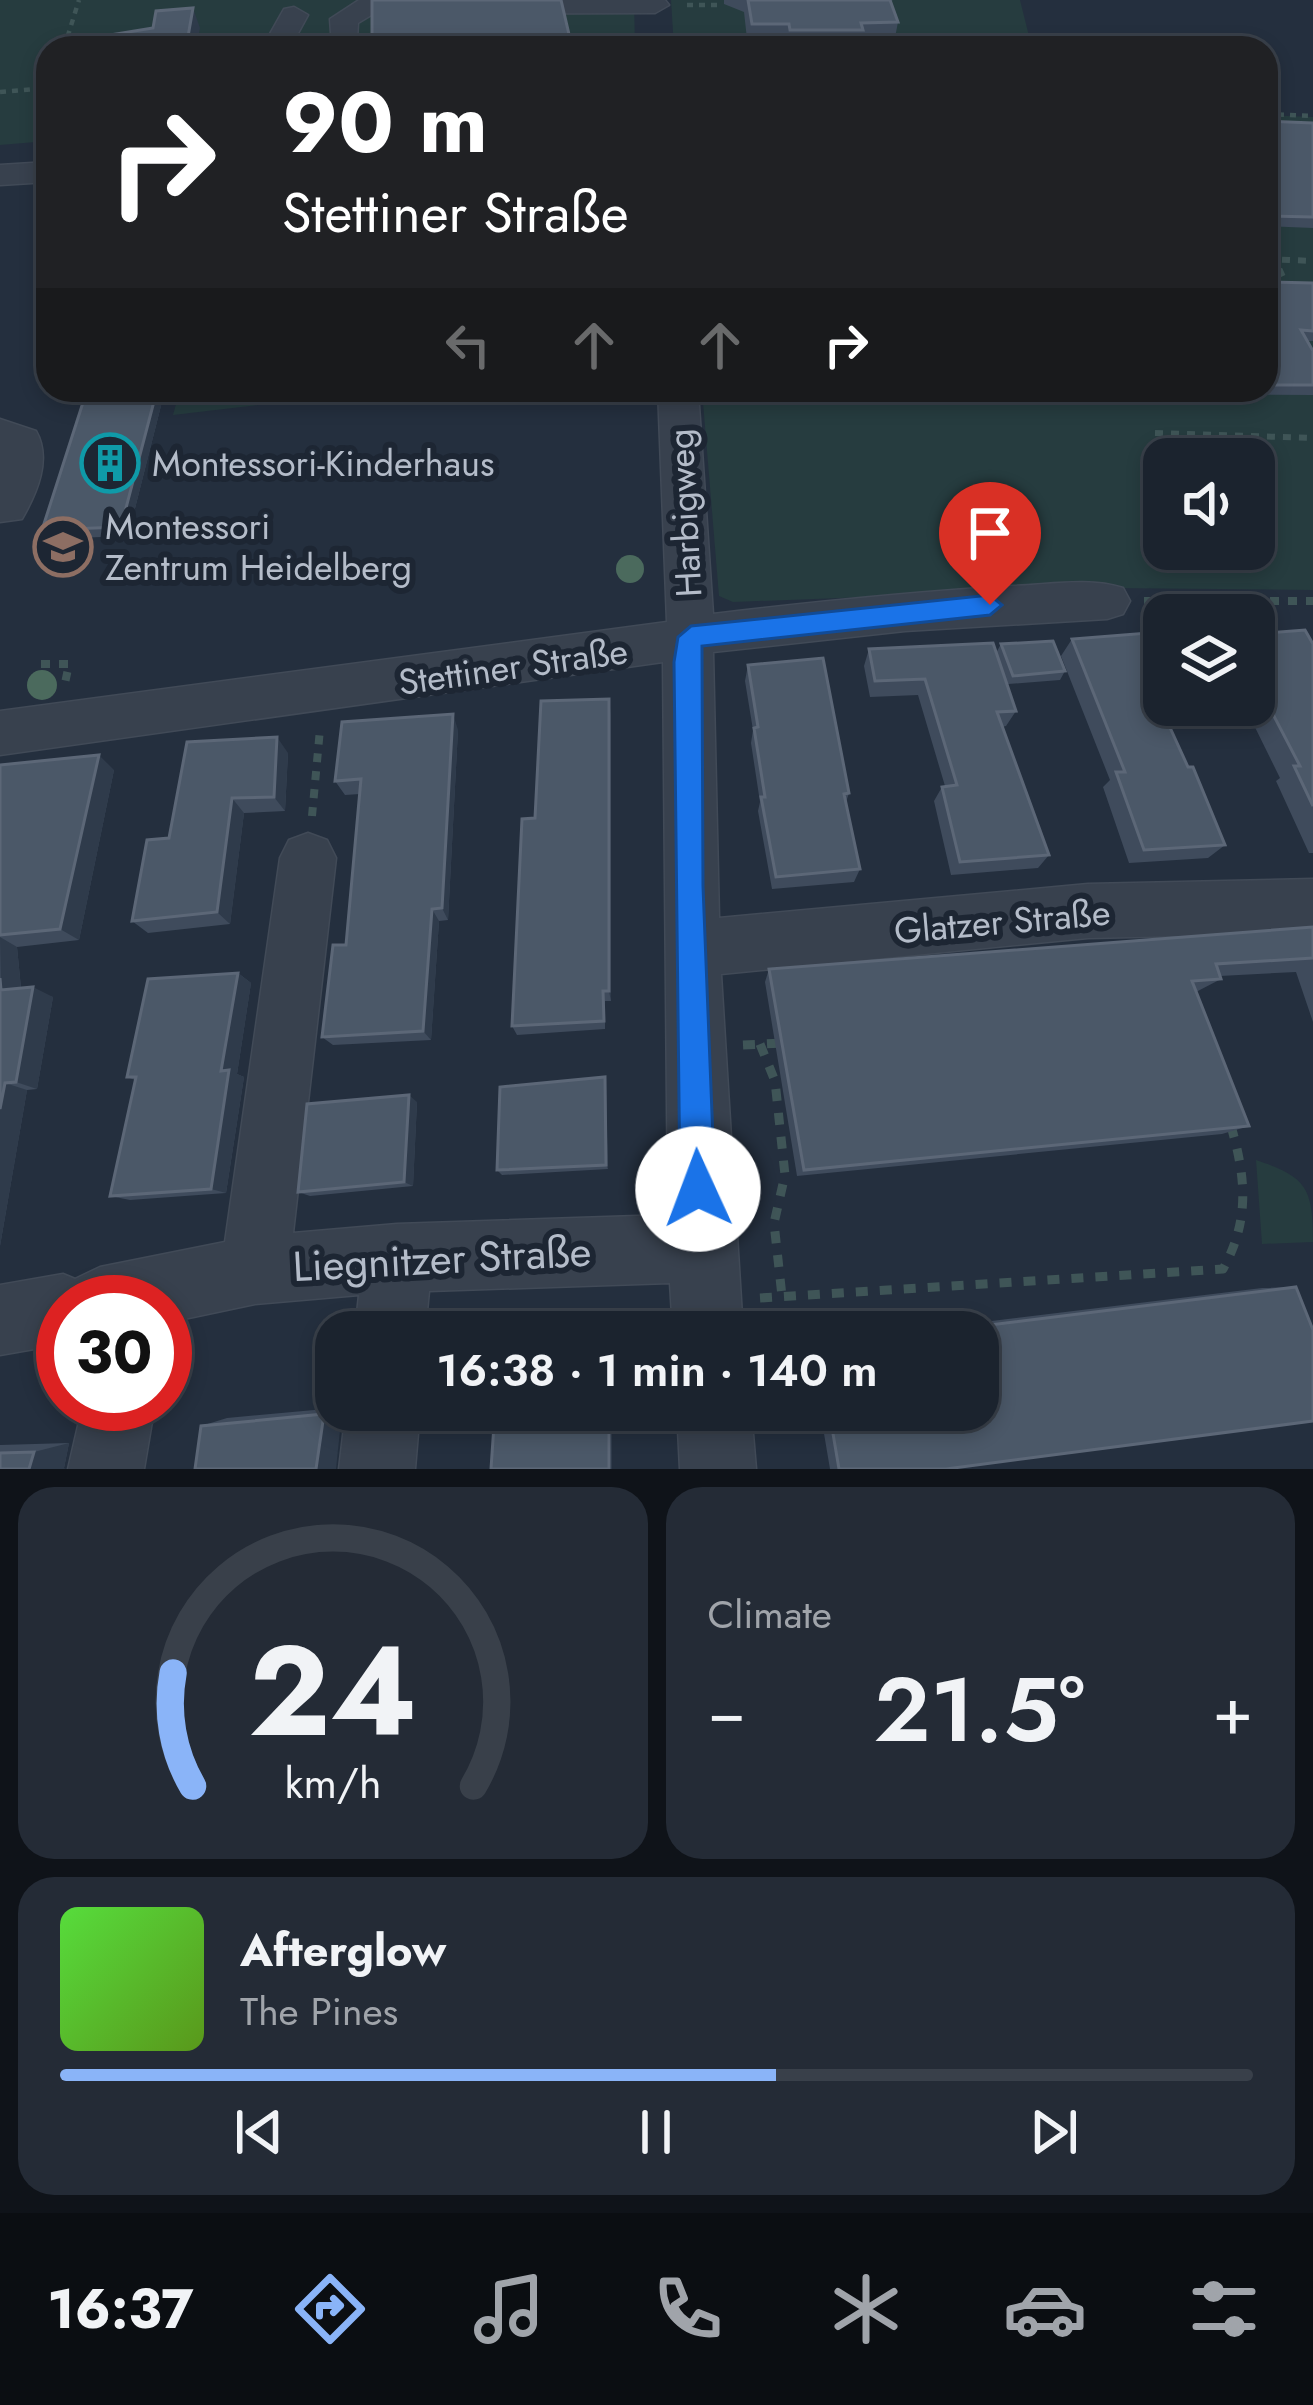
<!DOCTYPE html>
<html lang="en">
<head>
<meta charset="utf-8">
<style>
  body { margin:0; font-family:Jost,sans-serif; background:#242b36; color:#f1f3f6; height:100vh; display:flex; flex-direction:column; font-size:45px; white-space:nowrap }
  * { box-sizing:border-box; margin:0 }
  p { font-size:39px; color:#a0a4aa }
  .icon { flex:none; width:66px; height:66px; fill:none; stroke:currentColor; stroke-width:2; stroke-linecap:round; stroke-linejoin:round }
  .map { position:relative; height:1469px; overflow:hidden }
  .side { display:flex; flex-direction:column; gap:18px; padding:18px; background:#0f1319; flex:1 }
  .side>* { flex:none }
  .hud { position:absolute; left:36px; top:36px; width:1242px; height:366px; border-radius:36px; box-shadow:0 6px 18px #0003,0 0 0 3px #39404a; background:#202124; color:#fff; overflow:hidden }
  .controls { position:absolute; left:1143px; top:438px; display:grid; gap:24px }
  .controls a { display:grid; place-items:center; width:132px; height:132px; border-radius:24px; background:#1b232e; box-shadow:0 6px 18px #0003,0 0 0 3px #39404a; font-size:60px }
  .speed { position:absolute; left:36px; top:1275px; display:flex; gap:24px; font-size:60px; font-weight:700; text-align:center }
  .speed>* { display:grid; place-content:center; width:156px; height:156px; border-radius:50%; background:#1b232e; box-shadow:0 6px 18px #0003,0 0 0 3px #39404a; line-height:1 }
  .speed .limit { border:18px solid #d22; background:#fff; color:#111 }
  .pin { position:absolute; display:grid; place-items:center; width:102px; height:102px; color:#fff; margin:-123px -51px; border-radius:50% 50% 50% 0; rotate:-45deg; box-shadow:0 0 12px #0007 }
  .pin .icon { rotate:45deg }
  .me { position:absolute; width:132px; margin:-66px; rotate:358deg; stroke-linejoin:round; filter:drop-shadow(0 0 9px #0008) }
  .turn { display:flex; align-items:center; gap:42px; height:252px; padding:0 48px; font-size:54px }
  .turn .icon { width:156px; height:156px; stroke-width:2.5 }
  .turn b { display:block; font-size:84px; line-height:102px }
  .lanes { display:flex; align-items:center; height:114px; padding:0 48px; background:#0003; justify-content:center; gap:60px; direction:ltr }
  .lanes .off { opacity:.35 }
  .big { font-size:90px; font-weight:600; line-height:1.1 }
  .side .card { flex:1; display:flex; flex-direction:column; justify-content:center; gap:18px; min-width:0; padding:0 42px; border-radius:36px; background:#242b36 }
  .side .dial { align-items:center; gap:0 }
  .dial svg { height:312px; overflow:visible; fill:none; stroke:#39404a; stroke-width:7; stroke-linecap:round; text-anchor:middle }
  .dial text { fill:#f1f3f6; stroke:none }
  .song { display:flex; align-items:center; gap:36px }
  .cover { width:144px; height:144px; border-radius:18px; background:linear-gradient(135deg,hsl(110 70% 55%),hsl(90 70% 35%)) }
  .played { height:12px; border-radius:6px; background:linear-gradient(90deg,#8ab4f8 60%,#39404a 60%) }
  .keys { display:flex; justify-content:space-around; direction:ltr }
  .heat { display:flex; justify-content:space-between; align-items:center; font-size:66px; direction:ltr }
  .side .tiles { flex:1; display:grid; gap:18px; grid-template-columns:1fr 1fr }
  .card:last-child { grid-column:span 2 }
  .trip { position:absolute; left:315px; top:1311px; width:684px; height:120px; border-radius:36px; background:#1b232e; box-shadow:0 6px 18px #0003,0 0 0 3px #39404a; font-weight:600; line-height:120px; text-align:center }
  .tabs { display:flex; height:192px; justify-content:space-around; align-items:center; background:#0b0e12; color:#a0a4aa }
  .tabs .icon { width:84px; height:84px }
  .tabs .on { color:#8ab4f8 }
  .tabs b { font-size:54px; color:#f1f3f6 }
  .map>svg:first-child { display:block }
  .green { fill:#263c3f; fill-rule:evenodd }
  .lines { fill:none; stroke-linecap:round; stroke-linejoin:round }
  .minor-casing { stroke:#414a57; stroke-width:3 }
  .path-far3 { stroke:#3f5557; stroke-width:4.5; stroke-dasharray:6 6; stroke-linecap:butt }
  .path-far2 { stroke:#3f5557; stroke-width:6; stroke-dasharray:8 8; stroke-linecap:butt }
  .path-far1 { stroke:#3f5557; stroke-width:8; stroke-dasharray:9 9; stroke-linecap:butt }
  .path { stroke:#3f5557; stroke-width:9; stroke-dasharray:12 12; stroke-linecap:butt }
  .minor { fill:#38414e; fill-rule:evenodd }
  .tree { fill:#4b6a5d }
  .wall { fill:#3f4b5c }
  .shaded-wall { fill:#2f3b4b }
  .building { fill:#4b5868; stroke:#5c6777; stroke-width:3 }
  .route { fill:#1a73e8; stroke:#114b97; stroke-width:3 }
  .labels { text-anchor:middle; dominant-baseline:central; stroke-width:12; stroke-linejoin:round; paint-order:stroke }
  .poi-label { font-size:36px; fill:#b4bcc9; stroke:#1d2633; text-anchor:start }
  .street-label { font-size:36px; fill:#b4bcc9; stroke:#1d2633 }
  .near-street-label { font-size:42px; fill:#b4bcc9; stroke:#1d2633 }
</style>
</head>
<body>
<div class="map">
<svg width="1313" height="1469" viewBox="0 0 1313 1469">
  <rect width="100%" height="100%" fill="#242f3e"/>
  <!-- green -->
  <path class="green" d="M0,0H634L635,48H48V141L0,145Z
    M671,0H1020L1032,48H674Z
    M1266,115L1313,117V590L1107,588L733,602L719,596L702,390H1266ZM1164,459H1254V549H1164Z
    M180,390H385L173,415Z
    M1256,1160C1307,1177 1313,1188 1313,1242L1262,1244Z"/>
  <g class="lines">
    <defs>
      <path id="minor" d="M359,0H665L669,5L655,13L373,14L358,23L357,40L365,48H332L330,19Z
        M294,7L308,15L290,48H262L284,9Z
        M48,162V182L0,185V165Z
        M658,390H698L713,614C813,602 912,592 1012,586C1048,585 1089,577 1123,588L1130,601L1123,614L1107,619L905,631L713,652L719,918L1088,884L1313,879V933L1088,938L721,974L743,1332H673L670,1283L429,1291L425,1332H355L359,1295L255,1304L165,1323V1302H63V1344L0,1355V1285L63,1274L75,1279L100,1267L225,1242L280,858L289,840L308,833L327,840L336,858L293,1233L397,1224L668,1215L663,662L0,755V711L667,622Z
        M0,419L36,431C52,459 37,493 22,519L0,522Z
        M83,1404H155L144,1469H68Z
        M346,1410H420L415,1469H339Z
        M677,1410H751L756,1469H680Z"/>
    </defs>
    <!-- minor casing -->
    <use href="#minor" class="minor-casing"/>
    <!-- path-far3 -->
    <path class="path-far3" d="M687,5H717
      M64,48L79,0
      M0,92L48,88
      M1266,114L1313,116"/>
    <!-- path-far2 -->
    <path class="path-far2" d="M1266,240L1288,288
      M1266,259L1313,261
      M1155,433L1313,438"/>
    <!-- path-far1 -->
    <path class="path-far1" d="M1144,601H1313
      M41,664H69L64,688
      M312,816L320,729"/>
    <!-- path -->
    <path class="path" d="M760,1044L775,1081L785,1175L774,1223L782,1296
      M743,1045L782,1043
      M760,1298L1223,1269C1250,1220 1246,1178 1231,1126"/>
    <!-- minor -->
    <use href="#minor" class="minor"/>
  </g>
  <!-- trees -->
  <g class="tree">
    <circle cx="630" cy="569" r="14"/>
    <circle cx="42" cy="685" r="15"/>
  </g>
  <!-- wall -->
  <path class="wall" d="M724,0H893L891,1L898,22L893,48H748L744,12L724,4Z
    M571,43V48H372Z
    M1266,121L1313,123V228L1266,226Z
    M1266,279L1267,282L1313,283V341H1307L1313,351V395L1153,394L1151,390H1266Z
    M87,390H165L128,536L49,539L42,530Z
    M1254,634L1313,644V853H1309L1276,781L1280,778L1244,705H1254Z
    M1072,639L1164,665V705H1172L1164,713L1225,845L1208,858L1129,863L1103,787L1110,780L1061,656Z
    M1001,644L1065,671L1060,680L1008,684L1016,711L1006,726L1002,727L1049,855L1038,868L951,875L934,801L942,787L945,786L918,695L870,697L864,666L869,649L996,653Z
    M748,665L849,793L846,802L860,869L854,882L772,889L758,811L760,802L751,743L753,730L745,681Z
    M611,715V1001H605V1029L517,1035L512,1026L535,818Z
    M458,730L448,920L439,921L431,1040L333,1045L322,1037L346,945L360,794L345,795L335,781Z
    M288,753L285,811L244,813L230,924L148,933L132,921L169,838Z
    M0,765L114,770L79,940L17,947L21,988L53,997L37,1089L27,1090L0,1246Z
    M1313,927V1022L1296,972L1220,976L1221,979L1196,992L1249,1126L1222,1134L797,1176L765,982L769,969Z
    M238,973L251,983L237,1074L244,1077L226,1193L130,1200L110,1196L135,1080L127,1077Z
    M605,1077L608,1169L502,1175L497,1170Z
    M417,1102L413,1186L310,1196L298,1192Z
    M1296,1287L946,1469H830L820,1410H978V1332H902L1262,1288Z
    M336,1408V1410H342L335,1468L201,1426L227,1418Z
    M69,1443L64,1468L0,1469V1445Z"/>
  <!-- shaded-wall -->
  <path class="shaded-wall" d="M193,8L200,28L196,48H186Z
    M157,390H165L128,536L121,527Z
    M609,699L611,715V1001L609,991Z
    M453,714L458,730L448,920L442,908Z
    M277,737L288,753L285,811L274,797Z
    M99,755L114,770L79,940L60,929Z
    M232,798L244,813L230,924L217,912Z
    M432,909L439,921L431,1040L423,1031Z
    M0,937L17,947L22,999L1,990Z
    M238,973L251,983L237,1074L244,1077L226,1193L211,1189L221,1071Z
    M33,987L53,997L37,1089L16,1082Z
    M605,1077L606,1085L608,1169L606,1165Z
    M5,1083L27,1090L0,1246V1109Z
    M409,1095L417,1102L413,1186L404,1182Z
    M336,1409L342,1410L336,1469H316L324,1414Z
    M609,1410H612V1469H609Z
    M69,1443L64,1468L66,1469H29L34,1452Z"/>
  <!-- building -->
  <path class="building" d="M372,0H561L571,43L504,48H372Z
    M748,0H890L898,22L861,23L863,30H790L789,24H752Z
    M193,8L186,48H82L85,39L153,28L156,11Z
    M1266,121L1313,123V217L1266,216Z
    M1266,279L1267,282L1313,283V331L1301,330L1313,351V385H1266Z
    M87,390H157L121,527L42,530Z
    M1305,630L1313,644V806L1294,766H1300L1254,678V634Z
    M1148,633L1164,665V698L1157,699L1188,767H1193L1225,845L1144,850L1116,772H1125L1072,639Z
    M1053,641L1065,671L1013,676L1001,644Z
    M993,643L1016,711L997,712L1049,855L960,862L942,787L957,785L925,679L875,681L869,649Z
    M823,658L849,793L844,794L860,869L776,877L761,797H765L754,728L758,727L748,665Z
    M609,699V991H603L604,1021L512,1026L522,819L535,818L541,701Z
    M453,714L442,908L432,909L423,1031L322,1037L333,945H346L361,779L335,781L342,722Z
    M277,737L274,797L232,798L217,912L132,921L147,840L169,838L187,742Z
    M99,755L60,929L0,935V765Z
    M1313,927V958L1216,964L1221,979L1192,981L1249,1126L804,1170L769,969Z
    M238,973L221,1071L229,1070L211,1189L110,1196L136,1077H127L148,979Z
    M0,978L1,990L33,987L16,1082L5,1083L0,1109Z
    M605,1077L606,1165L497,1170L500,1087Z
    M409,1095L404,1182L298,1192L307,1104Z
    M1296,1287L1313,1330V1421L946,1469H839L829,1410H978V1332H933Z
    M495,1410H609V1469H491Z
    M324,1414L316,1469H195L201,1426Z
    M34,1452L29,1469H0V1453Z"/>
  <!-- route -->
  <path class="route" d="M990,595L1002,605L990,615L702,646L703,886L715,1189L710,1202L698,1207L685,1202L680,1189L674,662L678,637L691,626Z"/>
  <!-- icons -->
  <defs>
    <symbol id="building-ring" viewBox="-11 -11 22 22"><circle r="9.5" fill="#1d2633" stroke="#0f9aa8" stroke-width="1.5"/><path d="M-4-6H4V6H1V3H-1V6H-4ZM-2.5-4.3h1.7v1.8h-1.7ZM.8-4.3h1.7v1.8H.8ZM-2.5-1h1.7V.8h-1.7ZM.8-1h1.7V.8H.8Z" fill="#0f9aa8"/></symbol>
    <symbol id="school-ring" viewBox="-11 -11 22 22"><circle r="9.5" fill="#1d2633" stroke="#8d6e63" stroke-width="1.5"/><path d="M0-5L7-2L0 1L-7-2ZM-4 1L0 2.5L4 1V4Q0 6-4 4Z" fill="#8d6e63"/></symbol>
  </defs>
  <g fill-rule="evenodd">
    <use href="#building-ring" x="77" y="430" width="66" height="66"/>
    <use href="#school-ring" x="30" y="514" width="66" height="66"/>
  </g>
  <g class="labels">
    <!-- poi labels -->
    <g class="poi-label">
      <text x="152" y="463">Montessori-Kinderhaus</text>
      <text x="105" y="526">Montessori<tspan x="105" dy="41">Zentrum Heidelberg</tspan></text>
    </g>
    <!-- street labels -->
    <g class="street-label">
      <text transform="translate(684 513) rotate(-93)">Harbigweg</text>
      <text transform="translate(513 666) rotate(-8)">Stettiner Straße</text>
      <text transform="translate(1002 921) rotate(-5)">Glatzer Straße</text>
    </g>
    <!-- near-street labels -->
    <g class="near-street-label">
      <text transform="translate(442 1259) rotate(-3)">Liegnitzer Straße</text>
    </g>
  </g>
</svg>
<div class="controls">
<a><svg class="icon" aria-label="sound" viewBox="0 0 24 24"><path d="M4 9h4l5-4v14l-5-4H4zM17 9q2 3 0 6"/></svg></a>
<a><svg class="icon" aria-label="layers" viewBox="0 0 24 24"><path d="M12 4l9 5-9 5-9-5zM3 14l9 5 9-5"/></svg></a>
</div>
<div class="speed"><div class="limit">30</div></div>
<div class="pin" style="left:990px;top:605px;background:#d93025"><svg class="icon" aria-label="arrive" viewBox="0 0 24 24"><path d="M6 21V4h12l-3 4 3 4H6"/></svg></div>
<svg class="me" style="left:698px;top:1189px" viewBox="-20 -20 40 40"><circle r="19" fill="#fff"/><path d="M0-13L10 11 0 6-10 11z" fill="#1a73e8"/></svg>
<div class="trip">16:38 · 1 min · 140 m</div>
<div class="hud">
<div class="turn"><svg class="icon" aria-label="right" viewBox="0 0 24 24"><path d="M7 20v-9h11M14 6l5 5-5 5"/></svg><div><b>90 m</b>Stettiner Straße</div></div>
<div class="lanes"><svg class="icon off" aria-label="left" viewBox="0 0 24 24"><path d="M17 20v-9H6M10 6l-5 5 5 5"/></svg><svg class="icon off" aria-label="ahead" viewBox="0 0 24 24"><path d="M12 20V5M6 11l6-6 6 6"/></svg><svg class="icon off" aria-label="ahead" viewBox="0 0 24 24"><path d="M12 20V5M6 11l6-6 6 6"/></svg><svg class="icon" aria-label="right" viewBox="0 0 24 24"><path d="M7 20v-9h11M14 6l5 5-5 5"/></svg></div>
</div>
</div>
<section class="side">
<div class="tiles">
<div class="card dial"><svg viewBox="0 0 100 80">
<path d="M14 69A42 42 0 1 1 86 69"/>
<path d="M14 69A42 42 0 0 1 9 40" stroke="#8ab4f8"/>
<text x="50" y="56" font-size="32" font-weight="700">24</text>
<text x="50" y="72" font-size="11">km/h</text>
</svg></div>
<div class="card"><p>Climate</p>
<div class="heat"><a>−</a><b class="big">21.5°</b><a>+</a></div>
</div>
<div class="card">
<div class="song"><i class="cover"></i><div><b>Afterglow</b><p>The Pines</p></div></div>
<div class="played"></div>
<div class="keys"><svg class="icon" aria-label="previous" viewBox="0 0 24 24"><path d="M18 5L8 12l10 7zM5 5v14"/></svg><svg class="icon" aria-label="pause" viewBox="0 0 24 24"><path d="M8 5v14M16 5v14"/></svg><svg class="icon" aria-label="next" viewBox="0 0 24 24"><path d="M6 5l10 7-10 7zM19 5v14"/></svg></div>
</div>
</div>
</section>
<nav class="tabs">
<b>16:37</b>
<svg class="icon on" aria-label="directions" viewBox="0 0 24 24"><path d="M12 3l9 9-9 9-9-9zM9 14v-3h6M13 9l2 2-2 2"/></svg>
<svg class="icon" aria-label="music" viewBox="0 0 24 24"><path d="M9 18V5l10-2v13"/><circle cx="6" cy="18" r="3"/><circle cx="16" cy="16" r="3"/></svg>
<svg class="icon" aria-label="phone" viewBox="0 0 24 24"><path d="M5 4h4l2 5-3 2q2 4 5 5l2-3 5 2v4C11 20 4 13 5 4z"/></svg>
<svg class="icon" aria-label="climate" viewBox="0 0 24 24"><path d="M12 3v18M4 7l16 10M4 17L20 7"/></svg>
<svg class="icon" aria-label="car" viewBox="0 0 24 24"><path d="M5 17H2v-5l4-1 3-4h7l3 4 3 1v5h-3M9 17h6M6 11h13"/><circle cx="7" cy="17" r="2"/><circle cx="17" cy="17" r="2"/></svg>
<svg class="icon" aria-label="filters" viewBox="0 0 24 24"><path d="M4 7h16M4 17h16"/><circle cx="9" cy="7" r="2"/><circle cx="15" cy="17" r="2"/></svg>
</nav>
</body>
</html>
